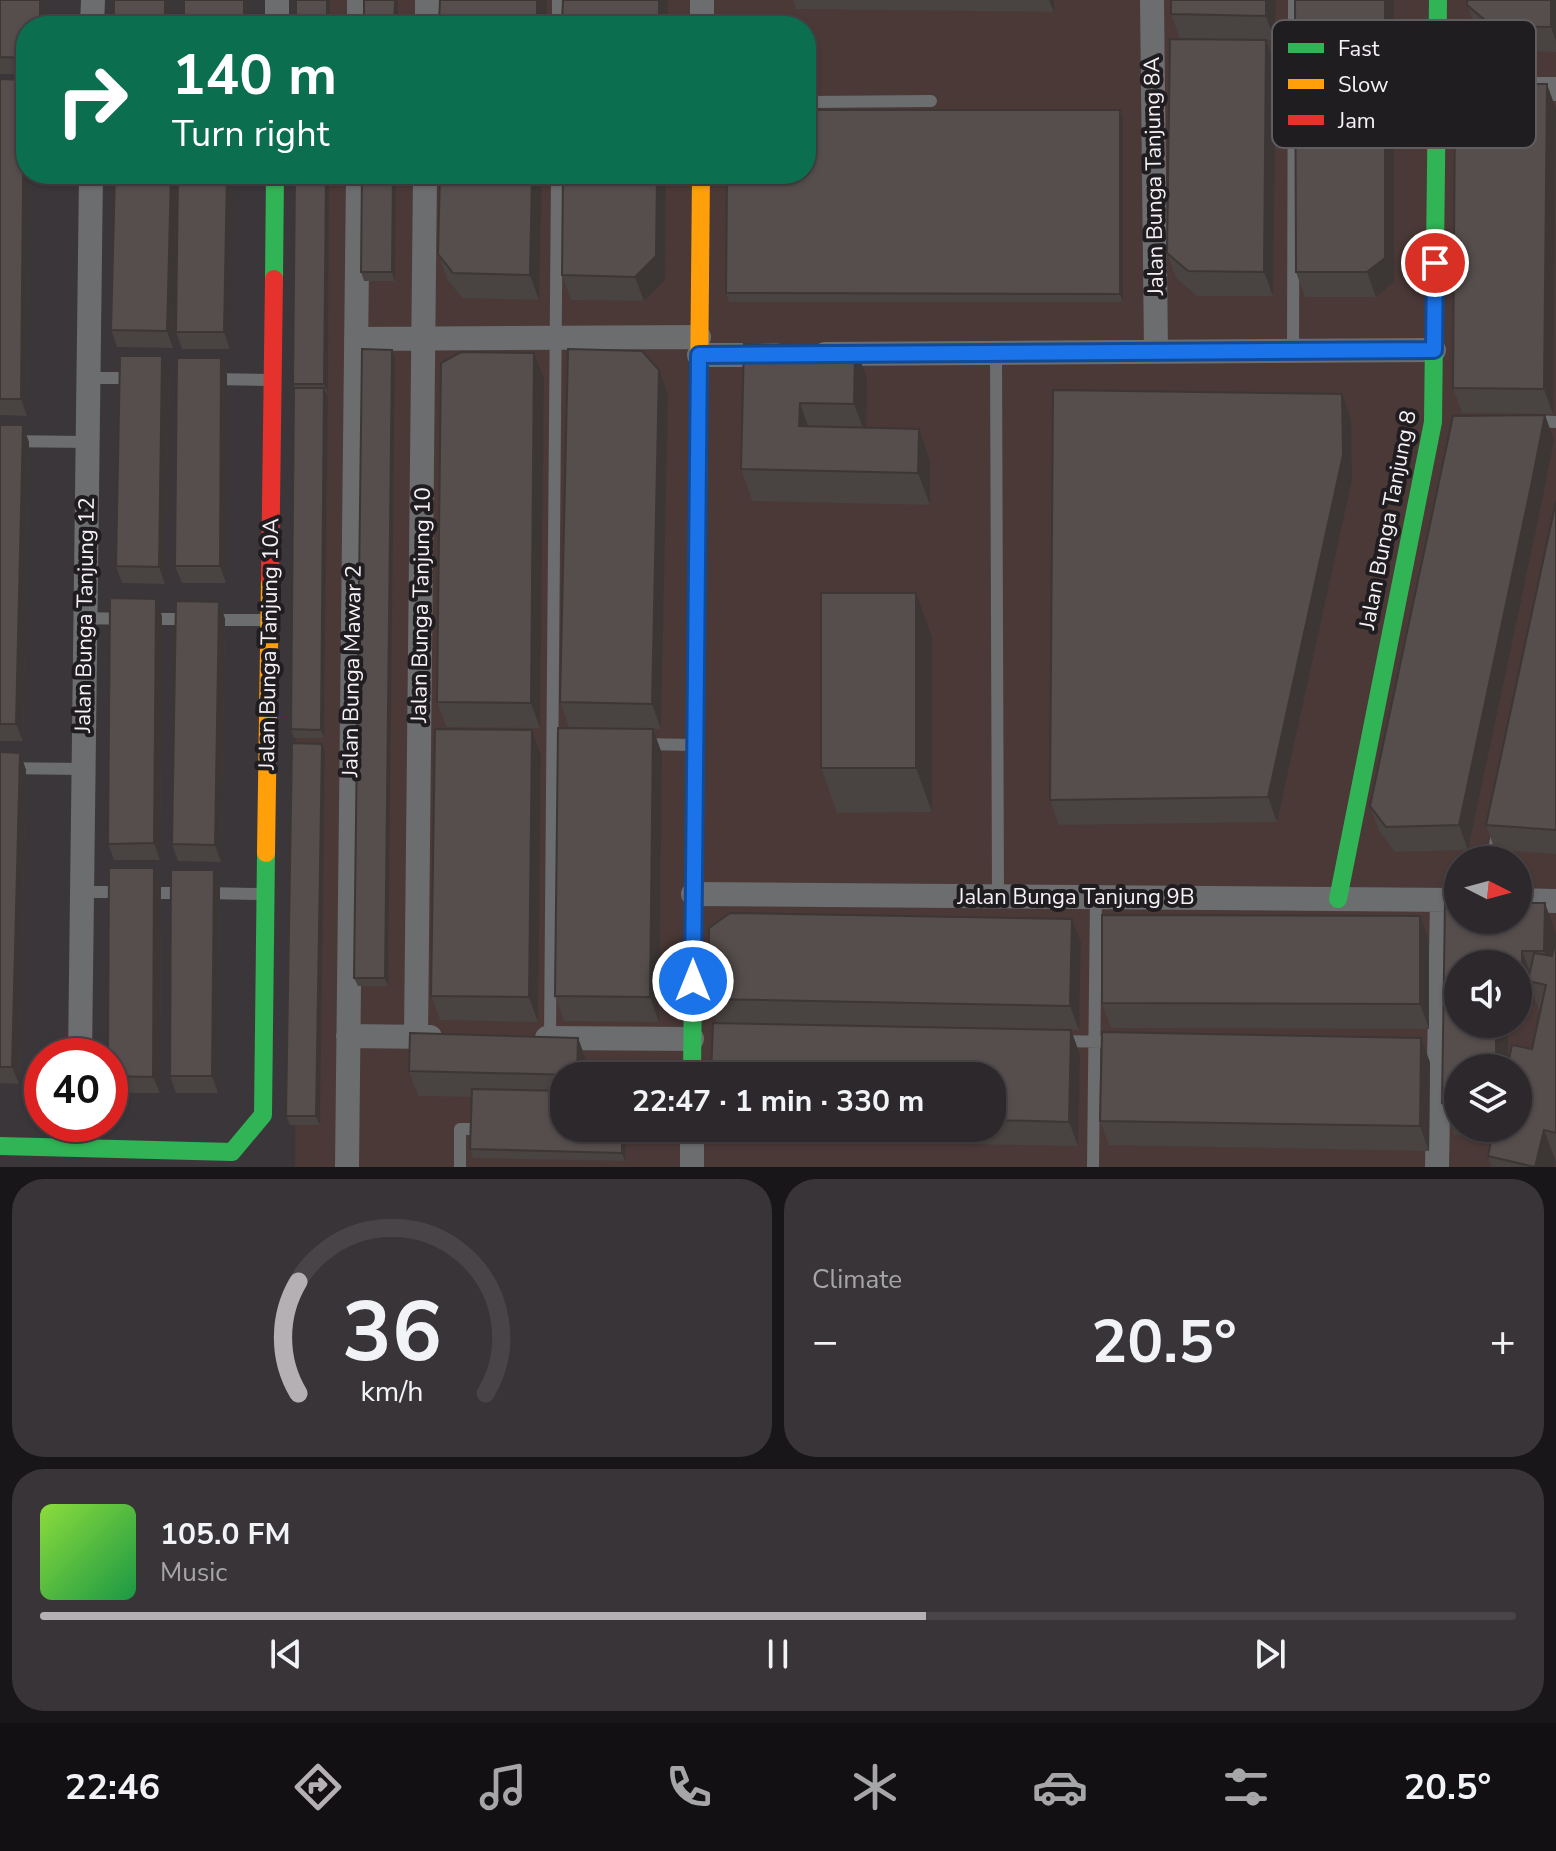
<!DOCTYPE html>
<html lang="en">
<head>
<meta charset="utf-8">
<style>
  body { margin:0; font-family:"Nunito Sans",sans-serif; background:#383438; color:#f1f3f6; height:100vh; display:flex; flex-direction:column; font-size:30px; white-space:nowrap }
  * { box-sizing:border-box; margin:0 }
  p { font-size:26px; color:#a6a6a9 }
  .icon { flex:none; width:44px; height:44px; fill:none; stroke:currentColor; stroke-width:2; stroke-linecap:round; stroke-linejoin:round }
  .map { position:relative; height:1167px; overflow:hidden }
  .drawer { display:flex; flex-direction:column; gap:12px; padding:12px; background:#181618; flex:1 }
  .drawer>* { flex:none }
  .top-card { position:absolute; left:16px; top:16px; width:800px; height:168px; border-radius:32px; box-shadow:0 2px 6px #0004,0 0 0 2px #484448; background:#0b6e4f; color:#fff; overflow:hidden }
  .needle { width:52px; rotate:96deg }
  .buttons { position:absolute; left:1444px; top:846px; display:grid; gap:16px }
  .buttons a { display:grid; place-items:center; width:88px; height:88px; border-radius:50%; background:#2c282c; box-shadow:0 2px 6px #0004,0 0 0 2px #484448; font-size:40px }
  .speed { position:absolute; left:24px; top:1038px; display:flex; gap:16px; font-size:40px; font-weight:700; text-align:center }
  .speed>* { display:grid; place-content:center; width:104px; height:104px; border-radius:50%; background:#2c282c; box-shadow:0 2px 6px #0004,0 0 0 2px #484448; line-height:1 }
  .speed .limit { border:12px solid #d22; background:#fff; color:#111 }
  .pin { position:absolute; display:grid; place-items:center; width:68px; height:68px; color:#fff; margin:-34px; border:4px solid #fff; border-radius:50%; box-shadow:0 2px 8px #0007 }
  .me { position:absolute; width:88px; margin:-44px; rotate:0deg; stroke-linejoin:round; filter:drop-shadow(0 0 6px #0008) }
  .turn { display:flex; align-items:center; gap:28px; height:168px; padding:0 24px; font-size:36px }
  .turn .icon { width:104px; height:104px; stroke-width:2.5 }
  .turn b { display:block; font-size:56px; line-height:68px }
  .big { font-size:60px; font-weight:700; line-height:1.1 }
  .drawer .card { flex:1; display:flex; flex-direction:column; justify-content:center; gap:12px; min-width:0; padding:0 28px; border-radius:32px; background:#383438 }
  .drawer .dial { align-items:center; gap:0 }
  .dial svg { height:208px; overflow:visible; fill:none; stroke:#484448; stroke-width:7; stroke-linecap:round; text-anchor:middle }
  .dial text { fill:#f1f3f6; stroke:none }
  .song { display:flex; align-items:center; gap:24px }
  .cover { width:96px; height:96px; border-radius:12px; background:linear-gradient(135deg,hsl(90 70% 55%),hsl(140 70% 35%)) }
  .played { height:8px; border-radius:4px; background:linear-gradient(90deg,#b4b0b4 60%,#484448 60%) }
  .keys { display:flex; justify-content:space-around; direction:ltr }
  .heat { display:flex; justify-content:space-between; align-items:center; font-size:44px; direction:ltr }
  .drawer .tiles { flex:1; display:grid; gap:12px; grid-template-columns:1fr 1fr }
  .card:last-child { grid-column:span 2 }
  .trip { position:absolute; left:550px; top:1062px; width:456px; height:80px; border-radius:32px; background:#2c282c; box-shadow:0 2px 6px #0004,0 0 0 2px #484448; font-weight:700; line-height:80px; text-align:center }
  .dock { display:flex; height:128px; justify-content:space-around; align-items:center; background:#121012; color:#a6a6a9 }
  .dock .icon { width:56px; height:56px }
  .dock .active { color:#b4b0b4 }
  .dock b { font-size:36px; color:#f1f3f6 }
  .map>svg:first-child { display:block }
  .commercial { fill:#4a3937; fill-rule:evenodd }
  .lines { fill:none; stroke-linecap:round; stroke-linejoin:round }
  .lane { stroke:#6b6d6f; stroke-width:12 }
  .street { stroke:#6b6d6f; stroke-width:24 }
  .fast { stroke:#30b455; stroke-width:18 }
  .slow { stroke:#ff9f0a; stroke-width:18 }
  .jam { stroke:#e5322d; stroke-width:18 }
  .wall { fill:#494341; fill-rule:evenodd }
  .shaded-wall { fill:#3c3735 }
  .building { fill:#554e4c; stroke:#3c3735; stroke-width:2 }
  .route-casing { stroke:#114b97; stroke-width:20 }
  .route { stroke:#1a73e8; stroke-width:14 }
  .labels { text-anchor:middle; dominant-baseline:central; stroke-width:8; stroke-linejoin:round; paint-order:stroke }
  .street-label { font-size:22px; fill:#f5f1f6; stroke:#201d21 }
  .key { fill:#201d21; stroke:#605d61; stroke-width:2 }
  .key-label { font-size:22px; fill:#f5f1f6 }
</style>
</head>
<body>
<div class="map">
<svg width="1556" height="1167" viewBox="0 0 1556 1167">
  <rect width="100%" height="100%" fill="#3a363a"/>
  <!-- commercial -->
  <path class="commercial" d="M298,0H1556V1167H295L298,174H806V26H298ZM1458,860H1518V920H1458ZM1458,964H1518V1024H1458ZM1458,1068H1518V1128H1458ZM564,1076H992V1128H564Z"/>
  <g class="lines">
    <!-- lane -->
    <path class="lane" d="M558,26V0
      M806,102L931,101
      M1293,351L1294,0
      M996,353L998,897
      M88,378H133
      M212,379L269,380
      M1533,421L1556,422
      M0,441L88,442
      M85,618L126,619
      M148,619H190
      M212,620H266
      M642,744L692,745
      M0,768L83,769
      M1492,860L1497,835
      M82,892H123
      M145,893H187
      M205,893L263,894
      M550,1038L557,174
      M1058,1041L1116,1042
      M460,1167V1129H487
      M1093,1167L1096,897"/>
    <!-- street -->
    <path class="street" d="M1152,0L1156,352
      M92,26L93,0
      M277,26V0
      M359,26V0
      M427,26V0
      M702,26V0
      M1437,89H1556
      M356,339L699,337
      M825,354L1434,350
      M699,355H776
      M693,894L1458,900
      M1518,900L1556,901
      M348,1036L430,1037
      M416,1036L425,174
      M547,1038L692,1039
      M80,1056L91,174
      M347,1167L358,174
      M692,1167V1128
      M1437,1167L1442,900"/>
    <!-- fast -->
    <path class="fast" d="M274,279L275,174
      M1338,899L1433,422L1438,0
      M692,1076L698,496
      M0,1146L232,1152L263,1115L266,853"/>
    <!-- slow -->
    <path class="slow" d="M698,496L701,174
      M266,853L270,579"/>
    <!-- jam -->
    <path class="jam" d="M270,579L274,279"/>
  </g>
  <!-- wall -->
  <path class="wall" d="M0,0L26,26V74H0Z
    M114,0H171V26H115Z
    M184,0L250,26H185Z
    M440,0L546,26H441L439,23Z
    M563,0H668V26H564L562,23Z
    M793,0H1054V12L796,9Z
    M1171,0H1276L1275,41L1267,40L1276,65L1273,296H1197L1176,278L1167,253L1180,39L1171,14Z
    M1295,0H1394V282L1376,297H1305L1296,272Z
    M1556,0V52L1501,51L1476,30L1467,5Z
    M0,79L24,80L26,84V174H30L27,416L0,415Z
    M1556,109L1553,414L1462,413L1453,388Z
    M1123,119V302H729L726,293Z
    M115,174H177L173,348L117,347L111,330Z
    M178,174L230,349H182L176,332Z
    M295,174H329L328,393H326L328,397L324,738H294L291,729L295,388L293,384Z
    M362,174H396L395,281H364L361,272Z
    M440,174H542L539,300L462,298L447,279L438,254Z
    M563,174H666L665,280L644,301L571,300L562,275Z
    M744,344L867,378L866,428L930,461V505L752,501L741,469Z
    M392,350L395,358L388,986H358L354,978Z
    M221,358L227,375L226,583H182L175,566Z
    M659,370L668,395L661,729L569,727L560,702Z
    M169,373L165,584L122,583L116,566Z
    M544,378L540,728L446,727L437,702Z
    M1351,419L1352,480L1277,822L1059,825L1050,800Z
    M0,425L29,442L23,741H0Z
    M1554,440L1540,511L1468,850L1395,852L1379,831L1370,806Z
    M1556,501V854L1495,850L1486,825Z
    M219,602L225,619L221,862L178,861L172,844Z
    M162,616L160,860H114L108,844Z
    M932,637V812L837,813L821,768Z
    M653,729L662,754L659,1022L564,1021L555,996Z
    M532,730L541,755L538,1022L440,1020L431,996Z
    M0,752L20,753L26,770L19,1084L0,1083Z
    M325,752L320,1125H290L286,1116Z
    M161,885L160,1093H114L110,1081V1056Z
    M220,887L218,1093H176L170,1076Z
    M1445,902L1556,934V1162L1554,1167H1491L1488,1156L1492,1135H1454L1442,1103ZM1458,964H1518V1007H1534V997L1540,1013L1532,1049L1508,1064V1024ZM1458,1068H1518V1128H1458Z
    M1429,941V1029L1111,1028L1102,1003Z
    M1081,943L1079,1030H1071L1080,1055L1078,1146L735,1140L722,1128H992V1076L717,1023L708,999Z
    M578,1038L587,1063V1076H564V1128H626L625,1161L473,1158L470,1149L472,1097L418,1096L409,1071Z
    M1430,1062L1429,1151L1109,1145L1100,1121Z"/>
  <!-- shaded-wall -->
  <path class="shaded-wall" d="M40,0H46V26H40Z
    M165,0H171V26H165Z
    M244,0H250V26H244Z
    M327,0H330V26H327Z
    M395,0H398V26H394Z
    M537,0H547L546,26H538L537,24Z
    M659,0H668V26H660L659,23Z
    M1049,0H1054V12Z
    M1266,0H1276L1275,41L1266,16Z
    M1385,0H1394V282L1376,297L1367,272Z
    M1551,0H1556V41L1551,27Z
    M1266,40L1276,65L1273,296L1264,272Z
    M24,80L26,84V174H30L27,416L21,399Z
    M1547,84L1556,109L1553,414L1544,389Z
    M1120,110L1123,119V302L1120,294Z
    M171,174H177L173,348L167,331Z
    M227,174H233L230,349L224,332Z
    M326,174H329L328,393L324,384Z
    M393,174H396L395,281L392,272Z
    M532,174H542L539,300L530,275Z
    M657,174H666L665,280L644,301L635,277Z
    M855,346L867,378L866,436L854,404Z
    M392,350L395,358L388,986L385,978Z
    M534,353L544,378L540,728L531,703Z
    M162,356L169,373L165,584L159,567Z
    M221,358L227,375L226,583L220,566Z
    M659,370L668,395L661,729L652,704Z
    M324,388L328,397L324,738L321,730Z
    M1342,394L1351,419L1352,480L1277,822L1268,797Z
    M800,403L811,435L799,426Z
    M1545,415L1554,440L1540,511L1468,850L1459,825Z
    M23,425L29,442L23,741L16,724Z
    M919,429L930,461V505L918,473Z
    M916,593L932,637V812L916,768Z
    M156,599L162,616L160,860L154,843Z
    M219,602L225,619L221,862L215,845Z
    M653,729L662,754L659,1022L650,997Z
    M532,730L541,755L538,1022L529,997Z
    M322,744L325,752L320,1125L316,1116Z
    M20,753L26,770L19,1084L12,1067Z
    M154,868L161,885L160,1093L153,1077Z
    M214,870L220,887L218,1093L212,1076Z
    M1545,903L1556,934V983L1544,951Z
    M1420,916L1429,941V1029L1420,1004Z
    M1072,919L1081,943L1079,1030L1070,1006Z
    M1522,951L1534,982L1528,981L1534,997V1007L1522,975Z
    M1496,1024H1508V1068H1496Z
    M1071,1030L1080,1055L1078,1146L1069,1122Z
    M578,1038L587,1063V1076H577Z
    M1421,1038L1430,1062L1429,1151L1420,1126Z
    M622,1128H626L625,1161L622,1153Z
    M1544,1130L1556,1162L1554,1167H1536Z"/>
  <!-- building -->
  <path class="building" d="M0,0H40V26H26V58L0,57Z
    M114,0H165V25H114Z
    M184,0H244V24H184Z
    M296,0H327V26H296Z
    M364,0H395L394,26H364Z
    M440,0H537V24L439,23Z
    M563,0H659V23H562Z
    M1171,0H1266V16L1171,14Z
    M1295,0H1385V258L1367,272H1296Z
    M1467,0H1551V27L1492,26L1467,5Z
    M1170,39L1266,40L1264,272L1188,271L1167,253Z
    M0,79L24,80L21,399H0Z
    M1474,84H1547L1544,389L1453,388L1455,102Z
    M806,110H1120V294L726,293L727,174H806Z
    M115,174H171L167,331L111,330Z
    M178,174H227L224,332H176Z
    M295,174H326L324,384H293Z
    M362,174H393L392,272H361Z
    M440,174H532L530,275L453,273L438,254Z
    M563,174H657L656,256L635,277L562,275Z
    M744,344L855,346L854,404L800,403L799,426L919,429L918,473L741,469Z
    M362,349L392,350L385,978H354Z
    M568,349L642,351L659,370L652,704L560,702Z
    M461,352L534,353L531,703L437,702L441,363Z
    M120,356H162L159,567L116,566Z
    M177,358H221L220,566H175Z
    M294,388H324L321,730L291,729Z
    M1053,390L1342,394L1343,455L1268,797L1050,800Z
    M1545,415L1531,486L1459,825L1386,827L1370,806L1453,416Z
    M0,425H23L16,724H0Z
    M1556,501V830L1486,825Z
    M821,593H916V768H821Z
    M110,598L156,599L154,843L108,844Z
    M176,601L219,602L215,845L172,844Z
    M558,728L653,729L650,997L555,996Z
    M435,729L532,730L529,997L431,996Z
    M292,743L322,744L316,1116H286Z
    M0,752L20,753L12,1067H0Z
    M109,868H154L153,1077L110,1076V1056H108Z
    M171,870H214L212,1076H170Z
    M1445,902H1458V920H1518V903H1545L1544,951H1522V975H1518V964H1458V1024H1496V1068H1458V1103H1442Z
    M730,913L1072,919L1070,1006L708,999L709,928Z
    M1102,915L1420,916V1004L1102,1003Z
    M1556,940V1133L1544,1130L1535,1167L1488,1156L1494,1128H1518V1068H1507L1512,1045L1532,1049L1546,985L1528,981L1534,953L1552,956Z
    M713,1023L1071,1030L1069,1122L992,1120V1076H711Z
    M1102,1032L1421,1038L1420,1126L1100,1121Z
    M410,1033L578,1038L577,1075L409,1071Z
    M472,1089L564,1091V1128H622V1153L470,1149Z"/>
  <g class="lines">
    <defs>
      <path id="route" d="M693,981L699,355L1434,350L1435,263"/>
    </defs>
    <!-- route casing -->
    <use href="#route" class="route-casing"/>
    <!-- route -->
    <use href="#route" class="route"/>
  </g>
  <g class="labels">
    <!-- street labels -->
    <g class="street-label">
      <text transform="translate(1154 176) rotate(-91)">Jalan Bunga Tanjung 8A</text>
      <text transform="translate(1388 520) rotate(-79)">Jalan Bunga Tanjung 8</text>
      <text transform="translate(421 605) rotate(-89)">Jalan Bunga Tanjung 10</text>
      <text transform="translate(85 615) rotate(-89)">Jalan Bunga Tanjung 12</text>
      <text transform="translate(269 644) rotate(-89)">Jalan Bunga Tanjung 10A</text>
      <text transform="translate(352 671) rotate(-89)">Jalan Bunga Mawar 2</text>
      <text x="1076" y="897">Jalan Bunga Tanjung 9B</text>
    </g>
  </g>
  <!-- legend -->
  <rect x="1272" y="20" width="264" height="128" rx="12" class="key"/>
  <rect x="1288" y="43" width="36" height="10" fill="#30b455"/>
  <rect x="1288" y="79" width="36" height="10" fill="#ff9f0a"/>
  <rect x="1288" y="115" width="36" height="10" fill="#e5322d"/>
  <g class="key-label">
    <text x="1338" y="56">Fast</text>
    <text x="1338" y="92">Slow</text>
    <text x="1338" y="128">Jam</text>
  </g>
</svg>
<div class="buttons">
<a><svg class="needle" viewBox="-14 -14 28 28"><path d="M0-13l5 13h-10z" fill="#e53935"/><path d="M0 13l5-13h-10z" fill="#a6a6a9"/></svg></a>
<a><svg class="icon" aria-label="sound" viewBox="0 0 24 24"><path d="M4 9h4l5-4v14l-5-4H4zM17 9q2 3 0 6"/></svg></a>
<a><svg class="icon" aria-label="layers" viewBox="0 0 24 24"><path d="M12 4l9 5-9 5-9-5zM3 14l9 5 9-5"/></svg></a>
</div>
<div class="speed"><div class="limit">40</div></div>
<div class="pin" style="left:1435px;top:263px;background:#d93025"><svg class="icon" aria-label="arrive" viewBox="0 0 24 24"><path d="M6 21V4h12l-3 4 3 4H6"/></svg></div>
<svg class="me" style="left:693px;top:981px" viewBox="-20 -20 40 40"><circle r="17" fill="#1a73e8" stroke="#fff" stroke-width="3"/><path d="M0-11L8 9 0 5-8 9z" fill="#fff"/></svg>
<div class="trip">22:47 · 1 min · 330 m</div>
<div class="top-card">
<div class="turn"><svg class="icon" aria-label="right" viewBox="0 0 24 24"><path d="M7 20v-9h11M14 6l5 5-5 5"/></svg><div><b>140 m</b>Turn right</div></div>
</div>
</div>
<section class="drawer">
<div class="tiles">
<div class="card dial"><svg viewBox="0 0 100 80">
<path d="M14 69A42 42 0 1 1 86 69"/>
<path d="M14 69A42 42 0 0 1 14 26" stroke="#b4b0b4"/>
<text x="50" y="56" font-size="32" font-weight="700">36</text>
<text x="50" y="72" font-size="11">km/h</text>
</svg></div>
<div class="card"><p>Climate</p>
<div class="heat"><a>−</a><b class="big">20.5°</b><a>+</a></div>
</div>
<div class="card">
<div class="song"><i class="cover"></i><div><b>105.0 FM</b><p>Music</p></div></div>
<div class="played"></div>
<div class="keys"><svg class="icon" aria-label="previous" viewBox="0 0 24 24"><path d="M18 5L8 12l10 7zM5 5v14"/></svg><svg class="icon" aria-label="pause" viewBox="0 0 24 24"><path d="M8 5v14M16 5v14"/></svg><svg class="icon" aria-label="next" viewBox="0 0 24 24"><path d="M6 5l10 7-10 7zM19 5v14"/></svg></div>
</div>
</div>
</section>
<nav class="dock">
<b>22:46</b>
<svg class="icon active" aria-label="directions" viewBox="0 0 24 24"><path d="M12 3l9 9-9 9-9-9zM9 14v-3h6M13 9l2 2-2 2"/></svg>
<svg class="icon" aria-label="music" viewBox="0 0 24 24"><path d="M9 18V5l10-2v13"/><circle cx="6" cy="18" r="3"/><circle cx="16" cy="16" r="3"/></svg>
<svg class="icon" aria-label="phone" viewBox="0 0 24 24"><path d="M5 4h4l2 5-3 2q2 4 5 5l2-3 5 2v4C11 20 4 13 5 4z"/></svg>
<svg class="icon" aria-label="climate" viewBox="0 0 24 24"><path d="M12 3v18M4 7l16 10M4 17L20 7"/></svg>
<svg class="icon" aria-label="car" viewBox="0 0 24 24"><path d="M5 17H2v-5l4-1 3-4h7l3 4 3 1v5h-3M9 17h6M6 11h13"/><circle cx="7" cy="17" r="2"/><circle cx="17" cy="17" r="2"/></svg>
<svg class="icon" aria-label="filters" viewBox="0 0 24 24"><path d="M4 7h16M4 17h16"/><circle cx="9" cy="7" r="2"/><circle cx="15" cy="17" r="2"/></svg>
<b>20.5°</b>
</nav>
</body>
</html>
